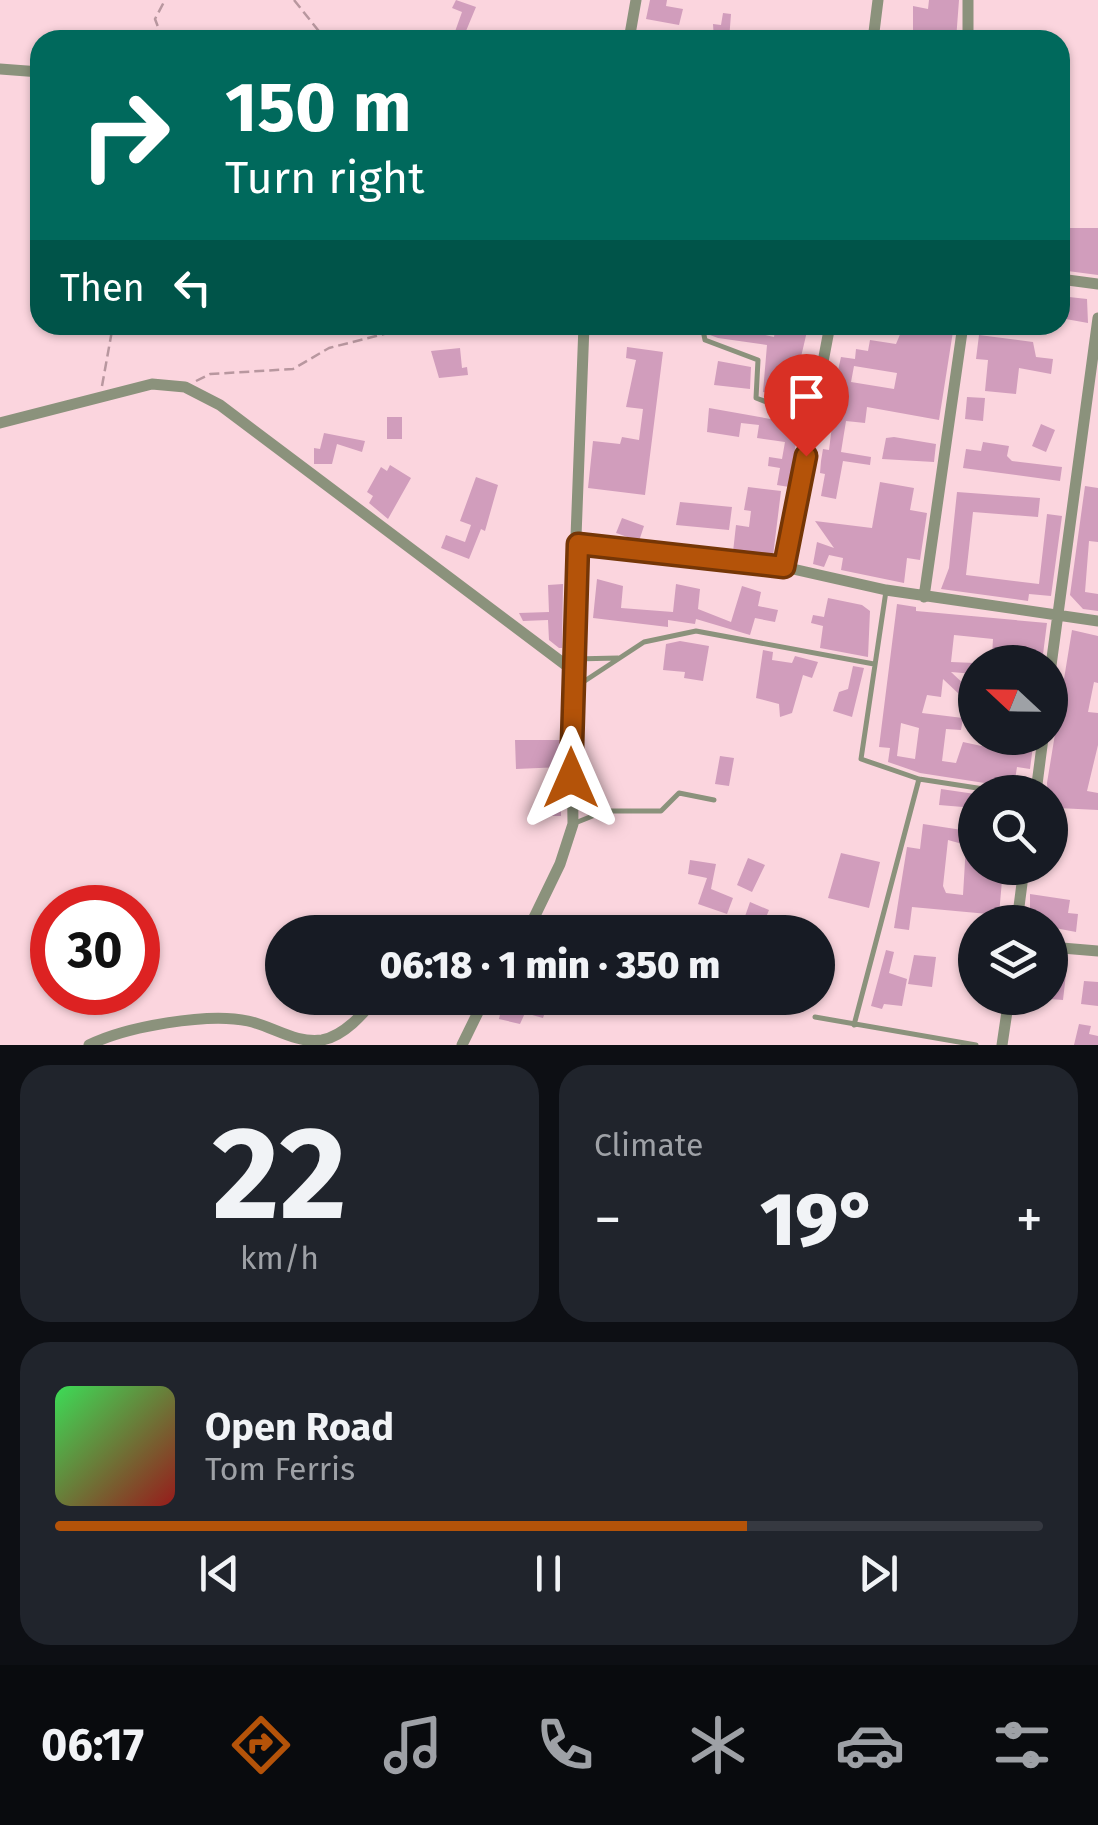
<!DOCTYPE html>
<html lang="en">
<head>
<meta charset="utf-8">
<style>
  body { margin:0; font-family:"Fira Sans",sans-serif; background:#20242c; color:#f1f3f6; height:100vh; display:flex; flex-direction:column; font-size:38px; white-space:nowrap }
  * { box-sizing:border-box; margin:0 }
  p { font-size:32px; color:#9ea1a6 }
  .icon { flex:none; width:55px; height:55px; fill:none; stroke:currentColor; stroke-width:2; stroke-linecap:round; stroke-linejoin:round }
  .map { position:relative; height:1045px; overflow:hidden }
  .side { display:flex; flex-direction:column; gap:20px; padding:20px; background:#0d0f14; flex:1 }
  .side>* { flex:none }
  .banner { position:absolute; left:30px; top:30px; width:1040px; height:305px; border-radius:30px; box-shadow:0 2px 8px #0004; background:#00695c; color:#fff; overflow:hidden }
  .needle { width:65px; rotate:292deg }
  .buttons { position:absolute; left:958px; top:645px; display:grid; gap:20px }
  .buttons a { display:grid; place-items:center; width:110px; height:110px; border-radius:50%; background:#171b24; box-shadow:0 2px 8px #0004; font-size:50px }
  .speed { position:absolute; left:30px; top:885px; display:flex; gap:20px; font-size:50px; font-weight:700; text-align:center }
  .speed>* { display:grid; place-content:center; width:130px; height:130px; border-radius:50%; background:#171b24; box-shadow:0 2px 8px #0004; line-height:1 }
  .speed .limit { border:15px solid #d22; background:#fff; color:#111 }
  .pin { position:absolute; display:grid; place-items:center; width:85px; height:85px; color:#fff; margin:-102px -42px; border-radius:50% 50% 50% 0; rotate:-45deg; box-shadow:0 0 10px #0007 }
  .pin .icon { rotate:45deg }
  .me { position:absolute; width:110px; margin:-55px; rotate:0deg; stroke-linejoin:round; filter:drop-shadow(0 0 8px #0008) }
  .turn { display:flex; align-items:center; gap:35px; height:210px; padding:0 30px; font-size:45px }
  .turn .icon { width:130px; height:130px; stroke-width:2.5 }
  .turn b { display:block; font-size:70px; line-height:85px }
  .then { display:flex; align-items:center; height:95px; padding:0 30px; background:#0003; gap:20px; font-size:38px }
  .big { font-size:75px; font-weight:800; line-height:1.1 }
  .side .tile { flex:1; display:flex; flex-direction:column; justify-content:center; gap:15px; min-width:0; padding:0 35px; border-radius:30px; background:#20242c }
  .side .dial { align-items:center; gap:0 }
  .dial b { font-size:130px; line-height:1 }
  .song { display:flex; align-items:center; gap:30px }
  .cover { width:120px; height:120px; border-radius:15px; background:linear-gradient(135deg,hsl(130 70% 55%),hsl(0 70% 35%)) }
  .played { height:10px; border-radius:5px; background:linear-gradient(90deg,#b45309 70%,#363941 70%) }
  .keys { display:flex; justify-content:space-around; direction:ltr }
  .heat { display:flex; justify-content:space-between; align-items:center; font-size:55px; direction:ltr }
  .side .tiles { flex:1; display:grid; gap:20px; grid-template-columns:1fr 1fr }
  .tile:last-child { grid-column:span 2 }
  .trip { position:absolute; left:265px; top:915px; width:570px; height:100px; border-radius:50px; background:#171b24; box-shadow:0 2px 8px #0004; font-weight:800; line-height:100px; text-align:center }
  .dock { display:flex; height:160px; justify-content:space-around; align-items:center; background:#090b0e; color:#9ea1a6 }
  .dock .icon { width:70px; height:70px }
  .dock .on { color:#b45309 }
  .dock b { font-size:45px; color:#f1f3f6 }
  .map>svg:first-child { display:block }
  .building { fill:#d19dbc; fill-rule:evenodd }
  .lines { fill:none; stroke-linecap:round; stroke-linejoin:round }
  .path { stroke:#b8979f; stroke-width:2.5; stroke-dasharray:10 5; stroke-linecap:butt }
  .lane { stroke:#8b927c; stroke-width:5 }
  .street { stroke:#8b927c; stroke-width:11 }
  .route-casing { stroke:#753606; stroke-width:25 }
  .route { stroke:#b45309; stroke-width:18 }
</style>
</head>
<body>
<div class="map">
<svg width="1098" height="1045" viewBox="0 0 1098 1045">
  <rect width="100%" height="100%" fill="#fbd5de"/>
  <!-- building -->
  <path class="building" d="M456,0L476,7L466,31L488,40H452L462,12L452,8Z
    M650,0H667L666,6L683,9L679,25L646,19Z
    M929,0H959L956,40H938V36L913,30V6L928,9Z
    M723,13L731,14L729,40H714L713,24L721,25Z
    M1060,228H1098V275L1060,270Z
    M1060,296L1087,299L1088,323L1060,318Z
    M710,325H758L757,333L774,337L776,325L808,327L797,374L811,377L806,401L763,392L767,345L718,338L710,335Z
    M904,325H954L939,420L867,407L865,423L846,421L841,452L871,457L870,465L843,461L836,499L821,496L825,474L820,473L821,461L823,449L829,450L835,402H831L841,357L855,359L856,349L868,351L870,340L896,344ZM854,366L897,373L894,389L851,382Z
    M979,335L1033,342L1036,357L1053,359L1051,374L1019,368L1016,394L985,391L988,360L976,359Z
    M627,347L663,352L645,495L588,488L593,441L620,444L622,437L639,440L643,409L626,407L636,360L626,358Z
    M460,348L462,368L467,367L468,375L439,378L431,351Z
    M718,361L751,367L750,389L714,385Z
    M967,397L985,398L983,421L965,419Z
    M709,408L799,424L789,487L777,485L780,468L768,466L769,457L782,459L785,442L757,438L759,425L741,423L739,437L707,432Z
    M387,417H402V439H387Z
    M1041,424L1055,430L1046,452L1032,446Z
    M324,433L365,441L362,452L337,444L332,464H314V448L320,449Z
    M894,437L936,444L934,462L882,459L886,438Z
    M983,442L1009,446L1007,456L1012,461L1062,467L1060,481L963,468L966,449L981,451Z
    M390,465L411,478L388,519L369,503L373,496L367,492L381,467L387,471Z
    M476,477L498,485L485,531L481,529L469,559L441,548L446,535L465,542L471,525L460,521Z
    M880,482L914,488L910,510L927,513L920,560L907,558L904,583L841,570L843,558L829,555L824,567L813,564L817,542L834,548L815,521L872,528Z
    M1085,486L1098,488V542L1089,541L1085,592L1098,594V611L1083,609L1070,595Z
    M748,487L781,491L773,556L733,552L736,525L749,527L751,511L744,510Z
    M957,492L1040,498L1038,517L973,512L966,575L1039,584L1047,514L1062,516L1051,596L1029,594L1028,601L941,589L949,568Z
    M680,502L732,507L729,530L676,525Z
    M622,518L644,526L639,541L616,533Z
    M597,579L623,586L621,608L673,612L676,584L700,589L698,609L731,622L742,586L761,592L758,606L778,610L775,622L755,618L750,635L696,619L695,624L668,620V627L593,618Z
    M563,584L562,648H559L549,640L548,620L523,621L519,613L549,612L548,585Z
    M828,598L862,605L870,611L868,657L820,648L823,626L811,623L813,615L824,617Z
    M897,604L916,607V611L1047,623L1042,662L992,656L993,639L954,635L951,662L975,663V674L951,672L967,687L960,695L943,679L941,697L927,695L922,713L963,718L961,730L946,729L942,761L956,763L963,742L1014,753L1017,738H1034L1030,769L1017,767L1013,792L1004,786L920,773L888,762L890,748L879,747ZM901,723L919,728L915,759L897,756Z
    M1072,630L1098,636V683L1094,682L1088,712L1098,713V745L1087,791L1098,793V810L1058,808L1056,835H1050L1047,783Z
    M680,641L709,646L703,681L684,678L685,672L663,670L666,644Z
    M763,650L773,652L772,660L792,663L795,656L818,662L812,678L803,675L792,713L780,717L779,704L756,698Z
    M853,666L864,668L852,717L833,711L839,692L848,689Z
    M515,740H561L562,767L516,769Z
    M720,756L734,758L729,786L715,784Z
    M941,789L975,794V808L939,805Z
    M538,796H561V816H546V805H538Z
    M923,824L975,832V868H1003L999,915L912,907L909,930L894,928L907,847L920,849ZM948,840L966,845L963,895L946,893L943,886Z
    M841,853L880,862L869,908L828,898Z
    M748,858L765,865L752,892L737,885Z
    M690,860L716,864L711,889L733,898L727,914L698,904L707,878L688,874Z
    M1030,894L1070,900L1068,913L1078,914L1076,932L1050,927V922H1030Z
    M750,902L769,910L760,932L742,925Z
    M886,950L894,952L889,973L907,979L902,1006L884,1004L882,1009L871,1006Z
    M914,955L936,957L932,987L908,984Z
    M1050,973L1066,974L1063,1000L1050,999Z
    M1084,981L1098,982V1006L1081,1004Z
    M504,998H528L547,1006L543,1018L525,1013L520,1024L499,1019Z
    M1079,1024L1091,1026L1089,1034L1098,1036V1045H1074Z"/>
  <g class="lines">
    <!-- path -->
    <path class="path" d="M294,0L326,40
      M163,40L155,19L165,0
      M196,381L210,374L293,369L329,348L419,325
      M102,386L113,325"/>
    <!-- lane -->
    <path class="lane" d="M702,325L705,340L758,360L756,398L810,418
      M886,591L861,759L919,779L1003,792
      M574,659L618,658
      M574,688L644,642L696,631L874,664
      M575,823L605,811H661L679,793L714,800
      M815,1017L976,1045
      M854,1025L919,779"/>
    <!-- street -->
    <path class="street" d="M968,0V40
      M629,40L636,0
      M873,40L878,0
      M0,69L40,72
      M1060,279L1098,284
      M0,423L152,384L185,387L220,405L571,669
      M579,544L784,567L886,590L1098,621
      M784,567L830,325
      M924,597L963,325
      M1050,673L1098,318
      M1036,792L1043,738
      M1017,922L1024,868
      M504,932L529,928L560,864L573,824L571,669L584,325
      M1050,947L1098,951
      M89,1045C125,1027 208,1012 248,1021C272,1026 296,1044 322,1040C344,1036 363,1014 376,998
      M462,1045L485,998
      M1002,1045L1009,998"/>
  </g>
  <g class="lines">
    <defs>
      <path id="route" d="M571,778L578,544L784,567L806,456"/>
    </defs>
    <!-- route casing -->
    <use href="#route" class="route-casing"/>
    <!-- route -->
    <use href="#route" class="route"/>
  </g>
</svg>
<div class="buttons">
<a><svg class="needle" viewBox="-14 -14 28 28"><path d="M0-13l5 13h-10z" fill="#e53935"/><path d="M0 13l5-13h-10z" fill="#9ea1a6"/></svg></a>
<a><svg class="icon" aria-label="search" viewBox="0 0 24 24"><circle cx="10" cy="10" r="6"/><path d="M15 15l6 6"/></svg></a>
<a><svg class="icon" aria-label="layers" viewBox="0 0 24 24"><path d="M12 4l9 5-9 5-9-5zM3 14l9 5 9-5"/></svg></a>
</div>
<div class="speed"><div class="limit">30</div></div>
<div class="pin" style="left:806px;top:456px;background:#d93025"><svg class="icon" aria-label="arrive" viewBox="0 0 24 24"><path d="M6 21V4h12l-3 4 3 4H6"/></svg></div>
<svg class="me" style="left:571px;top:778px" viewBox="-20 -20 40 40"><path d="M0-17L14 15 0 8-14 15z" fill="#b45309" stroke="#fff" stroke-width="4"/></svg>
<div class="trip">06:18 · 1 min · 350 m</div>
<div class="banner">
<div class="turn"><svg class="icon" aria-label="right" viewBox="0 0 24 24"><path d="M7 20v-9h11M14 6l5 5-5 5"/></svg><div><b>150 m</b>Turn right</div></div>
<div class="then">Then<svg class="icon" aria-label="left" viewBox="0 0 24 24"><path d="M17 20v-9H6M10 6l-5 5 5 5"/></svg></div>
</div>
</div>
<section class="side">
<div class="tiles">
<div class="tile dial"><b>22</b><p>km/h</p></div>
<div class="tile"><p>Climate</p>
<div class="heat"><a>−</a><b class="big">19°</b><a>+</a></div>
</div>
<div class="tile">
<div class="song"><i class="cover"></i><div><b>Open Road</b><p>Tom Ferris</p></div></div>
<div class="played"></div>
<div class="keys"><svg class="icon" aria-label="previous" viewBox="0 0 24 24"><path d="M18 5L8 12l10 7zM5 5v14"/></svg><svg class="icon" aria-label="pause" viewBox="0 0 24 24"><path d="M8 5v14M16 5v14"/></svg><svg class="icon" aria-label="next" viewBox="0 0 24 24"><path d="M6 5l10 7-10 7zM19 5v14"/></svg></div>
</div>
</div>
</section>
<nav class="dock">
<b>06:17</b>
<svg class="icon on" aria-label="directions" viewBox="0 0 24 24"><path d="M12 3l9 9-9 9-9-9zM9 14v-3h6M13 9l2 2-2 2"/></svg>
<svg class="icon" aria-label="music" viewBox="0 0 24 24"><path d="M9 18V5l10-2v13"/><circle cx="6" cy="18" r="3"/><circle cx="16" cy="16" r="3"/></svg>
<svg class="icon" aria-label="phone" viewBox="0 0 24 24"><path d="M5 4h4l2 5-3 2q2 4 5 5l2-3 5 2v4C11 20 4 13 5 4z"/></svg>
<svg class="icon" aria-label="climate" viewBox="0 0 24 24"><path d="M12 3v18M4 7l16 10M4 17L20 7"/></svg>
<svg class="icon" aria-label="car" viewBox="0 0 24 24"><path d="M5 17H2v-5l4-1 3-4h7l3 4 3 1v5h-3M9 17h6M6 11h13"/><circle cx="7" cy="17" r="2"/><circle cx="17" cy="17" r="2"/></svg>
<svg class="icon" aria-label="filters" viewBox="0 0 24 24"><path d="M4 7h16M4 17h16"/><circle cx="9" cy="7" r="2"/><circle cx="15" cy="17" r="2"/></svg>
</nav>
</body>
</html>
